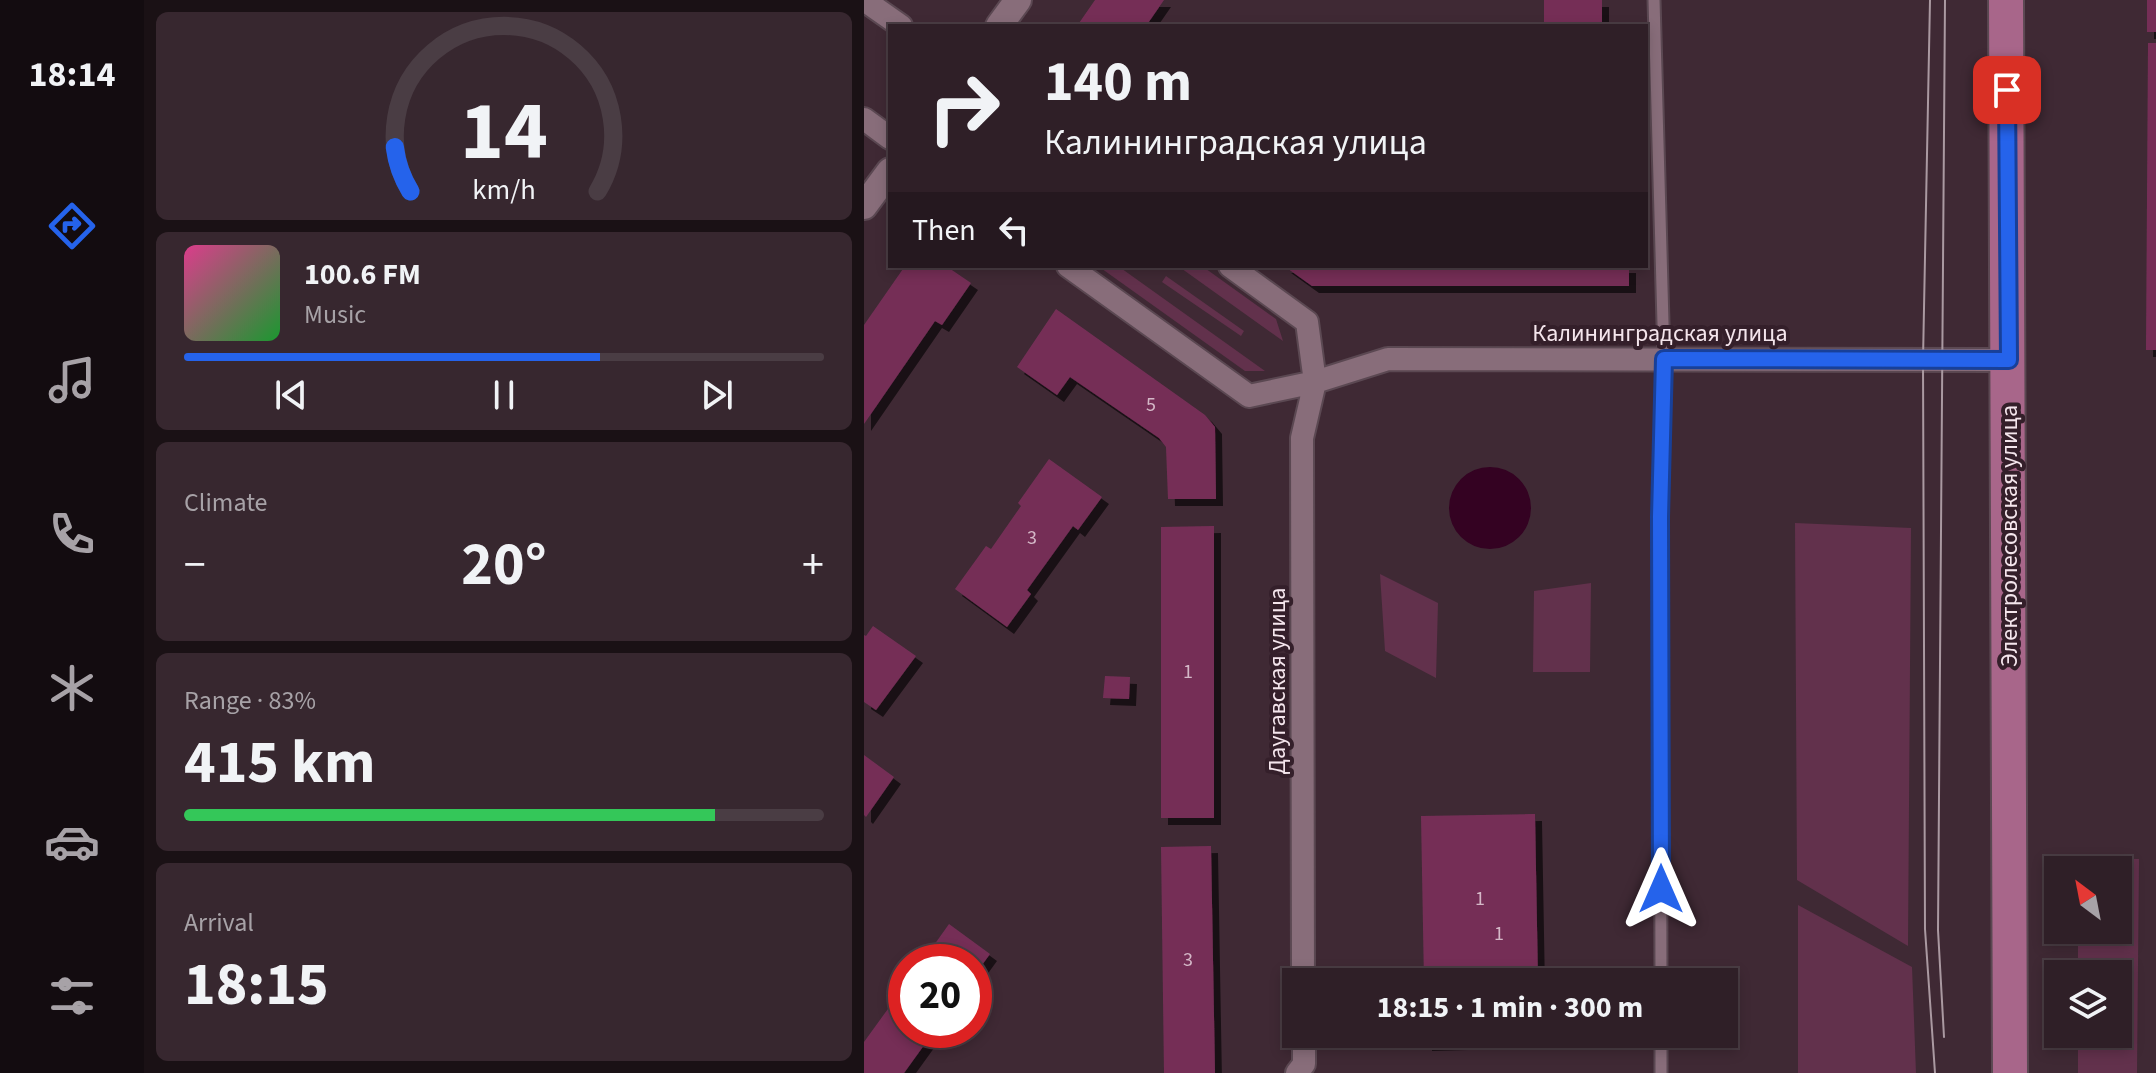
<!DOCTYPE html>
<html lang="en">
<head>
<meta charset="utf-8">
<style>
  body { margin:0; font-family:"Source Sans 3",sans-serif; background:#37272f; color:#f1f3f6; height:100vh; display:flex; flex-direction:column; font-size:30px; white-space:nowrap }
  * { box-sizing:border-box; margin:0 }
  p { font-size:26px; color:#a7a2a7 }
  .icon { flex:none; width:44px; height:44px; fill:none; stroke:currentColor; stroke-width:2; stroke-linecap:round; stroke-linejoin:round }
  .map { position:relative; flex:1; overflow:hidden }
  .drawer { display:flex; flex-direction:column; gap:12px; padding:12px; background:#1a1115; width:720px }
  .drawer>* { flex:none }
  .banner { position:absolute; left:24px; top:24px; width:760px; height:244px; border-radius:0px; box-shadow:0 4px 12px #0003,0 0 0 2px #4a3d44; background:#2f1f27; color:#f1f3f6; overflow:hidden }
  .needle { width:52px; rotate:328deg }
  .controls { position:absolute; left:1180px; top:856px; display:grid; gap:16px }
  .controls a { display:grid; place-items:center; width:88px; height:88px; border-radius:0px; background:#2f1f27; box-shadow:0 4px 12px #0003,0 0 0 2px #4a3d44; font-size:40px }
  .speed { position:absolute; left:24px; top:944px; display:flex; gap:16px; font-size:40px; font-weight:700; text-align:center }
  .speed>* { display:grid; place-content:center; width:104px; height:104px; border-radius:50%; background:#2f1f27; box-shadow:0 4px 12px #0003,0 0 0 2px #4a3d44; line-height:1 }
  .speed .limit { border:12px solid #d22; background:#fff; color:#111 }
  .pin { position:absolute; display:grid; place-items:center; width:68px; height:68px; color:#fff; margin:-34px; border-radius:16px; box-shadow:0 4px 12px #0006 }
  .me { position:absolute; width:88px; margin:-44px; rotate:0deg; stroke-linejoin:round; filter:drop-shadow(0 0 6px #0008) }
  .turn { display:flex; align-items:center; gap:28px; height:168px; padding:0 24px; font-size:36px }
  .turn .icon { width:104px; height:104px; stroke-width:2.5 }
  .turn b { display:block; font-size:56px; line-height:68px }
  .then { display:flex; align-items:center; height:76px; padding:0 24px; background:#0003; gap:16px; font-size:30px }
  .big { font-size:60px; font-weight:700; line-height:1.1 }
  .drawer .widget { flex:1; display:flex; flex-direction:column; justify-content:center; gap:12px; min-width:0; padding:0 28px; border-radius:12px; background:#37272f }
  .drawer .dial { align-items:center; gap:0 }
  .dial svg { height:208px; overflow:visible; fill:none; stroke:#4a3d44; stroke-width:7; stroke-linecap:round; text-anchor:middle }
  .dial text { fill:#f1f3f6; stroke:none }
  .song { display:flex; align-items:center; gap:24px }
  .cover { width:96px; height:96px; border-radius:12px; background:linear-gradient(135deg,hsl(330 70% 55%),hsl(130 70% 35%)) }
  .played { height:8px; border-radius:4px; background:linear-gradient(90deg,#2563eb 65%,#4a3d44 65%) }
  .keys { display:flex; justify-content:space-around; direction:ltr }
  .heat { display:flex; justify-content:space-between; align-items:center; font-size:44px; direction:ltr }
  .charge { height:12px; border-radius:6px; background:linear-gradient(90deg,#34c759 83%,#4a3d44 0) }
  .trip { position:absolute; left:418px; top:968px; width:456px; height:80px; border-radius:0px; background:#2f1f27; box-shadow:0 4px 12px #0003,0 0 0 2px #4a3d44; font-weight:700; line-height:80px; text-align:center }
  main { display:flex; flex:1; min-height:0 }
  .tabs { display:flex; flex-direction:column; width:144px; justify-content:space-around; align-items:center; background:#130c10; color:#a7a2a7 }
  .tabs .icon { width:56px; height:56px }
  .tabs .current { color:#2563eb }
  .tabs b { font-size:36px; color:#f1f3f6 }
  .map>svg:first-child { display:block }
  .green { fill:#62314c }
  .water { fill:#340222 }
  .building { fill:#752f57; filter:url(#shadow) }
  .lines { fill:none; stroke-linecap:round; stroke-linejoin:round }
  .service-casing { stroke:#5b4852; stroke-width:15 }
  .minor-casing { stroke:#5b4852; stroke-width:26 }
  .tertiary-casing { stroke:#5b4852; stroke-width:30 }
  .primary-casing { stroke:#5b4852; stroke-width:38 }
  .service { stroke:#886d7a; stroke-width:11 }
  .minor { stroke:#886d7a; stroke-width:22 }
  .tertiary { stroke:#886d7a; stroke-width:26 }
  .primary { stroke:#a8668a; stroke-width:34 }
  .tram { stroke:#aa99a1; stroke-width:2 }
  .route-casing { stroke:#184099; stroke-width:20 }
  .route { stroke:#2563eb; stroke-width:14 }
  .labels { text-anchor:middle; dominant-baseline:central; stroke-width:8; stroke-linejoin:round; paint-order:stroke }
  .number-label { font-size:20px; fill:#d4b8c7 }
  .street-label { font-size:24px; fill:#f4e5ec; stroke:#341f2a }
</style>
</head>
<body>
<main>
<nav class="tabs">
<b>18:14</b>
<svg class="icon current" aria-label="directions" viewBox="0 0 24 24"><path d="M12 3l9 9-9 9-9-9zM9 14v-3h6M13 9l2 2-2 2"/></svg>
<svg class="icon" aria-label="music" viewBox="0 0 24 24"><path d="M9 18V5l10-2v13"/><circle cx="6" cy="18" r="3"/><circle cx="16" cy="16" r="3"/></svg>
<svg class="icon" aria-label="phone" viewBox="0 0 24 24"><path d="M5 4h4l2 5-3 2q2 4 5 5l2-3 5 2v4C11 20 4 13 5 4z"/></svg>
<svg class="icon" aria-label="climate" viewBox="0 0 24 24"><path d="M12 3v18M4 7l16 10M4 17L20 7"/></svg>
<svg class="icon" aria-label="car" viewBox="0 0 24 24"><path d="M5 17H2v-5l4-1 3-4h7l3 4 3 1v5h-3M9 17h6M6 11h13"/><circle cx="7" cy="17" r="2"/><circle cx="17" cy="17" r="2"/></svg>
<svg class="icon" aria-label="filters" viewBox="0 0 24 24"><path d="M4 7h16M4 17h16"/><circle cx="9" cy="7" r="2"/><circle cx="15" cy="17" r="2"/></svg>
</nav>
<section class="drawer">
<div class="widget dial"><svg viewBox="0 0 100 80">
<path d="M14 69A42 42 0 1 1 86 69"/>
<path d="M14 69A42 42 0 0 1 8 52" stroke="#2563eb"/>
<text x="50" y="56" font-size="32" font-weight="700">14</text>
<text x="50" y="72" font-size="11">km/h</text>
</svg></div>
<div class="widget">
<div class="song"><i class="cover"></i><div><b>100.6 FM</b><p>Music</p></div></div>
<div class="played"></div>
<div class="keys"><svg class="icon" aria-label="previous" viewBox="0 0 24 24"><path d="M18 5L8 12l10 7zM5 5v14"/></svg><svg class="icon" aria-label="pause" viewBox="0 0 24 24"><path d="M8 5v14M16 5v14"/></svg><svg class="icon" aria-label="next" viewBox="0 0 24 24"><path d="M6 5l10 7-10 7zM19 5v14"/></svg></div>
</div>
<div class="widget"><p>Climate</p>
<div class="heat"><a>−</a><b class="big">20°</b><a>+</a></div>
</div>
<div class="widget"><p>Range · 83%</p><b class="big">415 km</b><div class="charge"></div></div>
<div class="widget"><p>Arrival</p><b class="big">18:15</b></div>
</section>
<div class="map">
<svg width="1292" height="1073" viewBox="0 0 1292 1073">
  <defs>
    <filter id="shadow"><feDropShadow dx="7" dy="7" stdDeviation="0" flood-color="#0009"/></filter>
  </defs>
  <rect width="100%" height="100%" fill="#3f2934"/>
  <!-- green -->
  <path class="green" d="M234,266H254L401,371H381Z
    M314,266H338L412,319L419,341Z
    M302,276L380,331L377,336L298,282Z
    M931,523L1047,528L1044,946L933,880Z
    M516,574L574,603L572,678L521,651Z
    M727,583L726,672H669L670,591Z
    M1232,858L1275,859L1273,1073H1214V1034H1254V974H1214V930H1254V870H1215Z
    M934,905L1048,967L1052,1073H934Z"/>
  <!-- water -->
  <path class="water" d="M585 508a41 41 0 1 1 82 0a41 41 0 1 1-82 0Z"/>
  <!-- building -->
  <path class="building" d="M231,0H300L282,26H213Z
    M680,0H738V26H680Z
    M1283,0H1292V32H1283Z
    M1284,43H1292V350H1282Z
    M41,266H82L107,283L78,325L71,321L0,424V325Z
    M420,266H765V286H448Z
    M192,309L341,415L351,427L352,499H304L302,447L295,438L206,377L193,395L153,367Z
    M185,459L238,497L214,530L209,526L163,590L167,594L143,627L91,589L122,546L127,549L157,506L154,503Z
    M350,526V818H297V527Z
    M9,626L52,656L12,710L0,702V635L2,636Z
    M241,676L266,677L265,699L239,698Z
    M0,755L30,777L2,817L0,815Z
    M671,814L674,982H560L557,816Z
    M347,846L351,1073H300L297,847Z
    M85,924L126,954L110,976V962H58Z
    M42,984V1030H71L40,1073H0V1042Z
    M561,1034H675V1041L561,1044Z"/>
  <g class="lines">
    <defs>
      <path id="service" d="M790,0L800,359L796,517L797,982
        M797,1034V1073"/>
      <path id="minor" d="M0,0L37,26
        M0,119L26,138
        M204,266L385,396L451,382L524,359L1145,360
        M366,266L443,322L451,382L438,438L439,982
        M433,1073L440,1064V1034"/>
      <path id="tertiary" d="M135,26L154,0
        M0,206L26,171"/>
      <path id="primary" d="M1142,0L1146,1073"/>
    </defs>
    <!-- service casing -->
    <use href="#service" class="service-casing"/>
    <!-- minor casing -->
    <use href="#minor" class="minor-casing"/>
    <!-- tertiary casing -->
    <use href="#tertiary" class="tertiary-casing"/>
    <!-- primary casing -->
    <use href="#primary" class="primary-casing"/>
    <!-- service -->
    <use href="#service" class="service"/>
    <!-- minor -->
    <use href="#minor" class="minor"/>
    <!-- tertiary -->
    <use href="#tertiary" class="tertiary"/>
    <!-- primary -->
    <use href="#primary" class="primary"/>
    <!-- tram -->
    <path class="tram" d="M1066,0L1059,360L1061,929L1071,1073
      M1080,1037L1074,930L1081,0"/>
  </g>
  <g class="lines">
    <defs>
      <path id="route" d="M797,889L796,517L800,359L1145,360L1143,90"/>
    </defs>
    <!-- route casing -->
    <use href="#route" class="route-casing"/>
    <!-- route -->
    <use href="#route" class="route"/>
  </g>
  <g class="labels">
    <!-- number labels -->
    <g class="number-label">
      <text x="287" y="405">5</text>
      <text x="168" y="538">3</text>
      <text x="324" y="672">1</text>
      <text x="616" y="899">1</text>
      <text x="635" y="934">1</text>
      <text x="324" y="960">3</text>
    </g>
    <!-- street labels -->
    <g class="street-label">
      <text x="796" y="333">Калининградская улица</text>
      <text transform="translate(1145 536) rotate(-90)">Электролесовская улица</text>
      <text transform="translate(413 681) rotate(-90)">Даугавская улица</text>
    </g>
  </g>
</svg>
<div class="controls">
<a><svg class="needle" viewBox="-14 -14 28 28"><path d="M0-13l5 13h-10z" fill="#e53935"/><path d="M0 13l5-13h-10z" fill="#a7a2a7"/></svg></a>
<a><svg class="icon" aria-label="layers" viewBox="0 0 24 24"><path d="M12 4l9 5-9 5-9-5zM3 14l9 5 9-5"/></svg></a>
</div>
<div class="speed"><div class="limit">20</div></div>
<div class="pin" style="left:1143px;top:90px;background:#d93025"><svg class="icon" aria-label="arrive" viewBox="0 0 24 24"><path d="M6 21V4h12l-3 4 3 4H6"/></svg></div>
<svg class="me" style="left:797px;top:889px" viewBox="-20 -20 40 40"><path d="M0-17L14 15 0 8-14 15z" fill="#2563eb" stroke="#fff" stroke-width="4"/></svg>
<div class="trip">18:15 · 1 min · 300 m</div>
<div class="banner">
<div class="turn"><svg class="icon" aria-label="right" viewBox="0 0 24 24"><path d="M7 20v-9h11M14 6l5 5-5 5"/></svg><div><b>140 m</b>Калининградская улица</div></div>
<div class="then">Then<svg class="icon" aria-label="left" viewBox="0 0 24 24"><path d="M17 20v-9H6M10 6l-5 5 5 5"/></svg></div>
</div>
</div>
</main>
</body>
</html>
